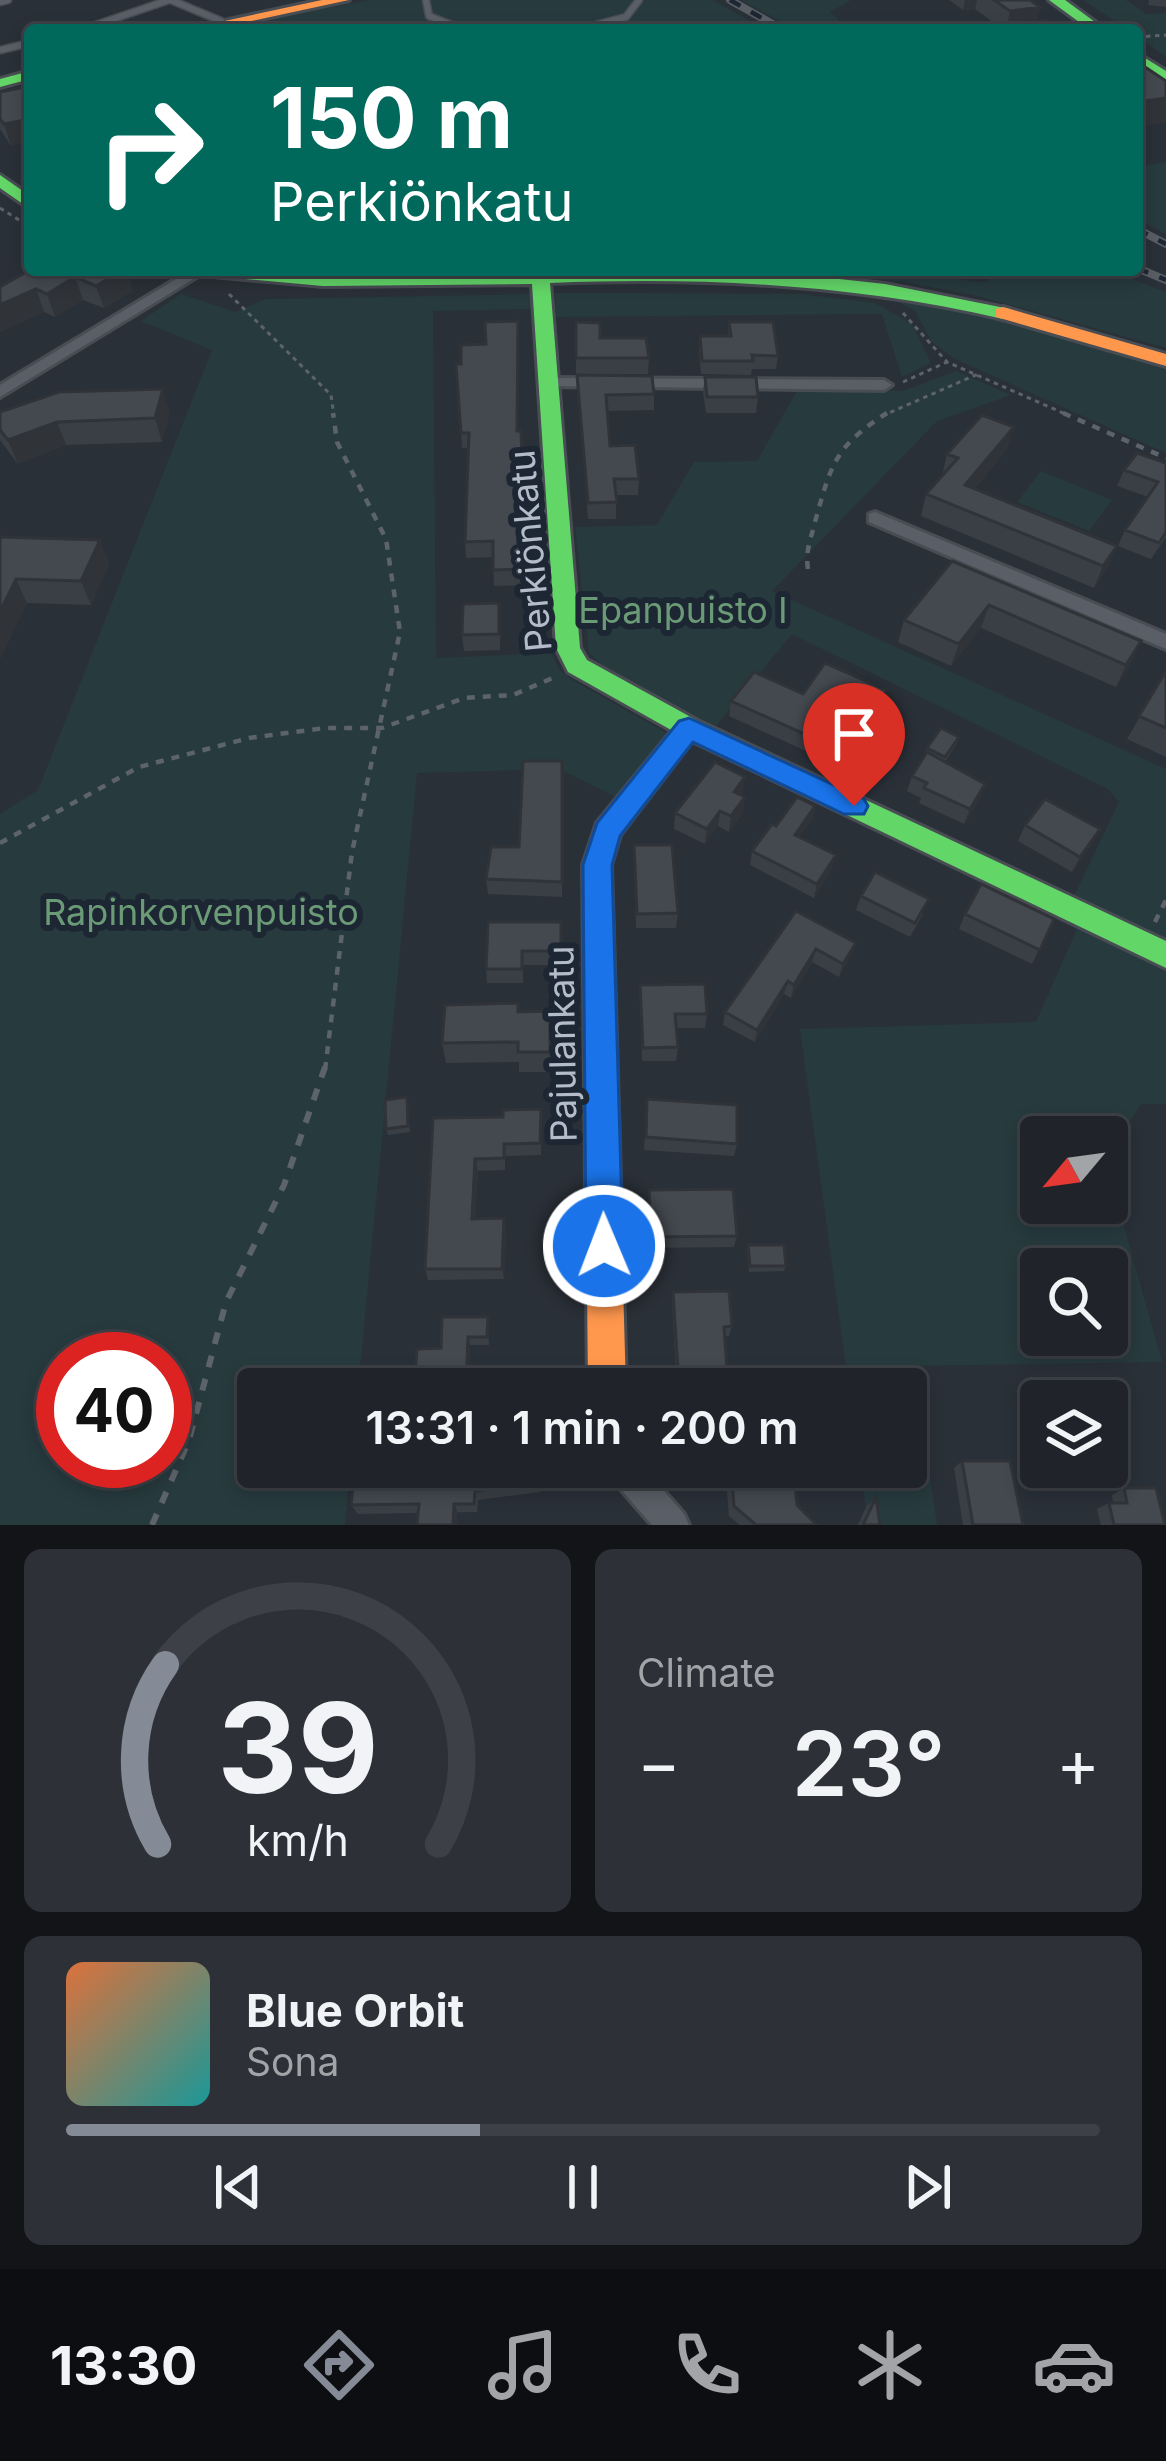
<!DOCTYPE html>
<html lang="en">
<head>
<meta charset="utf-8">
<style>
  body { margin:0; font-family:Inter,sans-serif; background:#2d3036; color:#f1f3f6; height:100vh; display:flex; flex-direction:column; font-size:45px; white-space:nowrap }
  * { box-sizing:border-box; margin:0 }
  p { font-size:39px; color:#a2a4a8 }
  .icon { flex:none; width:66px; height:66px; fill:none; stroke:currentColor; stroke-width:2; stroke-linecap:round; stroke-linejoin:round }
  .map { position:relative; height:1525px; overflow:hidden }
  .drawer { display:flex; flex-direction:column; gap:24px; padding:24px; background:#121417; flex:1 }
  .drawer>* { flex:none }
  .banner { position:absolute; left:24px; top:24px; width:1119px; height:252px; border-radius:12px; box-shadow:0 6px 18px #0003,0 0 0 3px #3d4147; background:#00695c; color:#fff; overflow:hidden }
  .needle { width:78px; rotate:241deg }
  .controls { position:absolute; left:1020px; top:1116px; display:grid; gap:24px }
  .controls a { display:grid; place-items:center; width:108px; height:108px; border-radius:12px; background:#20242a; box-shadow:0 6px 18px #0003,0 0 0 3px #3d4147; font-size:60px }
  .speed { position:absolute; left:36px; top:1332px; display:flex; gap:24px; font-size:60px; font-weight:700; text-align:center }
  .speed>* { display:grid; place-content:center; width:156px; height:156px; border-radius:50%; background:#20242a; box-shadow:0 6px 18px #0003,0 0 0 3px #3d4147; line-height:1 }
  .speed .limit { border:18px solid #d22; background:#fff; color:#111 }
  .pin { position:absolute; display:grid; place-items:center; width:102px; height:102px; color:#fff; margin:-123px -51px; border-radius:50% 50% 50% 0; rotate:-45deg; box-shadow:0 0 12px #0007 }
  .pin .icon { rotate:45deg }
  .me { position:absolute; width:132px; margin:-66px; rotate:359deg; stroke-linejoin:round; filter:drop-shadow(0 0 9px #0008) }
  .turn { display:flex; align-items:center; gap:42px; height:252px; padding:0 48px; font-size:54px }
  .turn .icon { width:156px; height:156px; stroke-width:2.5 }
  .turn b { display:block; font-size:84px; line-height:102px }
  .big { font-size:90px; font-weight:600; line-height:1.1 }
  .drawer .widget { flex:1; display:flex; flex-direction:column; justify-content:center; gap:18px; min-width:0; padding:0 42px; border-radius:18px; background:#2d3036 }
  .drawer .dial { align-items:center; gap:0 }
  .dial svg { height:312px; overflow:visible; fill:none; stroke:#3d4147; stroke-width:7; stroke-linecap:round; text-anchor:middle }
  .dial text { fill:#f1f3f6; stroke:none }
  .song { display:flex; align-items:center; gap:36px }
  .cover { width:144px; height:144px; border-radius:18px; background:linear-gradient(135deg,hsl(20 70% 55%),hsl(180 70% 35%)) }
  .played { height:12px; border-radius:6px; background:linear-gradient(90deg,#848b96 40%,#3d4147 40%) }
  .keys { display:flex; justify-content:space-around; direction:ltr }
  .heat { display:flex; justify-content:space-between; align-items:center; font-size:66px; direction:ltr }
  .drawer .tiles { flex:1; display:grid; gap:24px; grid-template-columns:1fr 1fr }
  .widget:last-child { grid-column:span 2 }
  .trip { position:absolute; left:237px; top:1368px; width:690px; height:120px; border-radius:12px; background:#20242a; box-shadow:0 6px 18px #0003,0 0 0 3px #3d4147; font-weight:600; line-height:120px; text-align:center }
  .tab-bar { display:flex; height:192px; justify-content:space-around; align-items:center; background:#0d0e11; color:#a2a4a8 }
  .tab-bar .icon { width:84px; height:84px }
  .tab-bar .active { color:#848b96 }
  .tab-bar b { font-size:54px; color:#f1f3f6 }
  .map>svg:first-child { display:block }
  .green { fill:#273a3e; fill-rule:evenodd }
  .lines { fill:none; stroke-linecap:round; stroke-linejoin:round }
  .lane-casing { stroke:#484c53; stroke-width:9 }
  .street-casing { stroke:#484c53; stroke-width:6 }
  .fast-casing { stroke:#484c53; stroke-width:6 }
  .slow-casing { stroke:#484c53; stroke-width:6 }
  .path-far2 { stroke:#5d636a; stroke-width:3; stroke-dasharray:4.5 4.5; stroke-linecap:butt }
  .path-far1 { stroke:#5d636a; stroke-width:4.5; stroke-dasharray:8 8; stroke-linecap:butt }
  .path { stroke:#5d636a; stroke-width:6; stroke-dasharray:12 12; stroke-linecap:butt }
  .lane { stroke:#5a5e66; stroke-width:6 }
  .street { fill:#5a5e66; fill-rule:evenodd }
  .fast { fill:#63d668; fill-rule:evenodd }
  .slow { fill:#ff974d; fill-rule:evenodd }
  .rail-casing { stroke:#595d64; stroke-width:8 }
  .rail { stroke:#1d2633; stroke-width:4.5; stroke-dasharray:12; stroke-linecap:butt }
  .wall { fill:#3a3f45 }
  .shaded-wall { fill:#303338 }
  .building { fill:#444950; stroke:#303338; stroke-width:3 }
  .route { fill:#1a73e8; stroke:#114b97; stroke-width:3 }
  .labels { text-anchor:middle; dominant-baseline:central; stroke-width:12; stroke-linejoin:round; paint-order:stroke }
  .street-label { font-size:36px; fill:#b4bcc9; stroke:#1d2633 }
  .park-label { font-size:36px; fill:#6b9a76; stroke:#1d2633 }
</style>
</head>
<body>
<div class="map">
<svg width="1166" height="1525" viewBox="0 0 1166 1525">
  <rect width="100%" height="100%" fill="#2a3038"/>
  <!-- green -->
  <path class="green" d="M370,0H713L766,30H206Z
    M741,0H851L830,12L851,30H796Z
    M1083,0H1126L1147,14L1166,13V57L1137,36V30H1128Z
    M1166,162V234L1137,219V167Z
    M772,270H896L985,283L1000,270H1108L1166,292V348L974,295L904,282Z
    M555,293L801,294L875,303L912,324L931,363L902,377L882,314L556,317Z
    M181,294L235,312L266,299L531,294L533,309L433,311L436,658L551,653L559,669L572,680L667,733L616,797L559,769L417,773L358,1389H258V1467H350L345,1525H0V814L38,790L212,350L141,321ZM63,1359H165V1461H63Z
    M884,294L954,304L1166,365V453L955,359L932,342L915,311Z
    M956,371L1011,395L937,421L772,591L1166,769V940L1074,896L1119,802L1108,789L792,634L716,726L614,676L589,653L575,527L657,525L694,462L757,461L797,391H903Z
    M1041,471L1112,500L1089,531L1017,502Z
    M1078,927L1166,972V1104H1141L1107,1156V1137H1041V1203H1107V1165L1162,1362L914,1366L937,1525H868L860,1467H906V1389H849L800,1029L1036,1022ZM1041,1269H1107V1335H1041Z"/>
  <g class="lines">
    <defs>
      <path id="lane" d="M171,0L221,21
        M426,0L429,16L464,30
        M0,2L8,0
        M81,30L169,0
        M576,30L626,17L639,0
        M0,50L30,43"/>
      <path id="street" d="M191,270H208L0,397V385Z
        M552,378L884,380L892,385L884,390L546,386V380Z
        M875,512L1166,634V649L869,522V514Z
        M607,1467H643L684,1514L689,1525H652L611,1478Z"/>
      <path id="fast" d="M1049,0H1065L1106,30H1090Z
        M1137,53L1166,71V82L1137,64Z
        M30,71V79L0,87V79Z
        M0,175L30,196V209L0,188Z
        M193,270L383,276L766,271L885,284L1010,309V317L1003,319C852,284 705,277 550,283L580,648L587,660L698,721L1166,941V968L680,735L568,672L556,648L532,284L323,286L202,275Z"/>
      <path id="slow" d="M322,0H349L210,30H182Z
        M1003,307L1166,354V366L996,317V309Z
        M689,718L702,728L620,835L611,865L626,1389H588L583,865L597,823L680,721Z"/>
    </defs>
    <!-- lane casing -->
    <use href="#lane" class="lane-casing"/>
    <!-- street casing -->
    <use href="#street" class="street-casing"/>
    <!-- fast casing -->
    <use href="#fast" class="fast-casing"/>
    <!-- slow casing -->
    <use href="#slow" class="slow-casing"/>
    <!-- path-far2 -->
    <path class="path-far2" d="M1137,37L1166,35
      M0,208L30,227
      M138,270L154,275
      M229,294L331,395L334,416
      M903,313L947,362L1070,416
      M903,382L947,362
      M882,416L978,374"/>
    <!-- path-far1 -->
    <path class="path-far1" d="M1063,413L1166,458
      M808,569C805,551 811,539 815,522C831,465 834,447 887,413
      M0,843L139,767L249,738L325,728H382L464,698L513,695L555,677
      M1155,922L1166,900
      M325,1070L352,852L400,632L386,539L337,442L333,413"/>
    <!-- path -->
    <path class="path" d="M152,1525L189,1440L226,1302L284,1185L325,1067"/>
    <!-- lane -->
    <use href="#lane" class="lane"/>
    <!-- street -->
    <use href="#street" class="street"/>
    <!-- fast -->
    <use href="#fast" class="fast"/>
    <!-- slow -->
    <use href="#slow" class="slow"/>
    <defs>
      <path id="rail" d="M730,0L783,30
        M1137,229L1166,244
        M1137,268L1166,280"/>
    </defs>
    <!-- rail casing -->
    <use href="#rail" class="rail-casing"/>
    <!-- rail -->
    <use href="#rail" class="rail"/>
  </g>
  <!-- wall -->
  <path class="wall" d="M949,0H1030L1040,7L1037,21L998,26L975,9L963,10Z
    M1149,0H1166V7L1148,5Z
    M30,86V141L11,146L0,129V92Z
    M30,270H126L133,291L104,308L83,300L55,317L44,312L0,332V287Z
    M576,322L600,338L649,358L648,374H576Z
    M729,322L778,356L776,369H752L751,375L701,374L699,350L700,336H728Z
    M456,364L518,431H521L526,585L494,586L493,557L466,558L465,542L468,448H462Z
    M577,375L654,394V410L607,411L610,446L639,479L638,495H616V519H588Z
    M705,377L758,397L756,413H706L703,392Z
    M0,412H170L162,442L66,445L18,464L0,440Z
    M1014,427L1007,449L974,489L1108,567L1094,588L921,516L926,494L942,476L947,454Z
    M1166,463V537L1151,559L1118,546L1125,530L1148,497L1117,486L1124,470Z
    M0,537L100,540L109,564L91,605L27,603L0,659Z
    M952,561L1131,664L1116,687L981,628L951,666L898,642L904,620Z
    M500,619V650L464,651L462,635Z
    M1166,671V757L1127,739Z
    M887,690L883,705L870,724L879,727L876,736L878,753L863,777L729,716L731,701L803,694Z
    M959,737L956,745L945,762L985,784L979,800L964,824L919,803L921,798L907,791L912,776L924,756L927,748Z
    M562,761V897L488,894L486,879L519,847Z
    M743,792L741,795L743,813L729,832L718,826L705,844L674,829L675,813Z
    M815,806L812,820L799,837L832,869L814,898L750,865L752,851L776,826Z
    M1025,825L1092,844L1072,872L1018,841Z
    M634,845L678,913L676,928H636Z
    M861,896L923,914L910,937L856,910Z
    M796,911L851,956L839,977L812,962L791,998L784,994L755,1042L723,1025L725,1012Z
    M965,914L1054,919L1032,964L959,929Z
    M561,922V965H523V983H487L486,969Z
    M640,985L707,1014L705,1028H676L678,1047L676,1061H642Z
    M550,1011L551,1072H519V1062L446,1063L442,1043L519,1012Z
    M407,1097L410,1132L388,1135L386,1129Z
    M647,1099L737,1144L734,1156L644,1150Z
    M541,1109V1155L505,1156V1170L478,1171L475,1219L504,1218L506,1230L504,1279L428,1280L425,1269L433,1118L503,1117Z
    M649,1190L737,1236L734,1247L650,1248Z
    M748,1245L786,1266L784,1271L749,1272L747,1251Z
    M673,1292L732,1326L729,1336H724L728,1384L727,1389H677L672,1302Z
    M488,1317L489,1345H470L469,1389H414L441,1348Z
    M962,1461L1023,1525H963L954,1468Z
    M538,1467L540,1492L478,1500L477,1512L358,1514L351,1505Z
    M725,1467H793L797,1505L817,1525H740L729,1516Z
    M1124,1488L1165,1525H1101L1097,1509L1109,1503H1113L1112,1495Z
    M876,1497L880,1525H858L866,1507Z"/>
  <!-- shaded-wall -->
  <path class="shaded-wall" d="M965,0H977L975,9L963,10Z
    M1040,7L1035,27L1006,30L1010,11Z
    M1166,98V123L1137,127V102Z
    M30,119V141L11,146L4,124Z
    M123,270H126L133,291L104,308L96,286Z
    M75,277L83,300L55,317L47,294Z
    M36,289L44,312L0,332V305Z
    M163,389L170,412L162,442L155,418Z
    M57,422L66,445L18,464L8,440Z
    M1014,427L1007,449L958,507L965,485Z
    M100,540L109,564L91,605L81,581Z
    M1117,546L1108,567L1094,588L1103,566Z
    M16,579L27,603L0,659V612Z
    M989,605L981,628L951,666L959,644Z
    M1141,641L1131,664L1116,687L1126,665Z
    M887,690L883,705L861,737L865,722Z
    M882,739L878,753L863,777L867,762Z
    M745,777L743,792L732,807L734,792Z
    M985,784L979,800L964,824L970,809Z
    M745,797L743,813L729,832L731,816Z
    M815,806L812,820L792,849L795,835Z
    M720,811L718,826L705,844L707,829Z
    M1100,829L1092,844L1072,872L1080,857Z
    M836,855L832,869L814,898L817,884Z
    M856,943L851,956L839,977L843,964Z
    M816,949L812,962L791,998L794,985Z
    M788,981L784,994L755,1042L757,1030Z
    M475,1159L478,1171L474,1230L472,1219Z
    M504,1218L506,1230L504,1279L502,1269Z
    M468,1337L470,1345L469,1389H466Z
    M454,1504L458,1513L457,1525H453Z"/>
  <!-- building -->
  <path class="building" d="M994,0H1030L1040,7L1010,11Z
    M1045,20L1059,30L965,29Z
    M1137,63H1139L1166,81V98L1137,102Z
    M30,86V119L4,124L0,119V92Z
    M30,270H123L96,286L75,277L47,294L36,289L0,305V287Z
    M518,321L517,431H521L526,569L493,570V541L465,542L469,433H461L456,364H461V345L486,344L485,322Z
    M576,322L600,323V338H646L649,358H576Z
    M729,322H773L778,356L752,355L753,361H702L700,336H731Z
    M577,375L652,376L654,394L606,395L610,446L635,445L639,479H614L617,502L588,503Z
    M705,377H756L758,397H707Z
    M163,389L155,418L57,422L8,440L0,430V412L59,392Z
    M982,415L1014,427L965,485L1117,546L1103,566L926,494L958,458L947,454Z
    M1137,453L1166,463V532L1159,543L1125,530L1158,482L1124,470Z
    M0,537L100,540L81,581L16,579L0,612Z
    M952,561L1141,641L1126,665L989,605L959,644L904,620Z
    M499,603V634L462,635L463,604Z
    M825,663L887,690L865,722L879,727L874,735L882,739L867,762L731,701L754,672L803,694Z
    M1166,671V728L1139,716Z
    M941,728L959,737L945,757L927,748Z
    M927,752L985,784L970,809L924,788L927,783L912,776Z
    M523,761H562V882L486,879L491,847H519Z
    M715,762L745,777L734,792L745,797L731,816L720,811L707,829L675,813Z
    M797,797L815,806L795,835L836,855L817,884L752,851L772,824L776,826Z
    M1045,799L1100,829L1080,857L1025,825Z
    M634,845H672L678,913L637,914Z
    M875,872L929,899L915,923L861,896Z
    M981,884L1054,919L1040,950L965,914Z
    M796,911L856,943L843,964L816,949L794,985L788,981L757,1030L725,1012Z
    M488,922H561V951H522V969H486Z
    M705,984L707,1014H675L678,1047L643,1048L640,985Z
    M518,1003V1012L550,1011V1052H518V1042L442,1043L445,1005Z
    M407,1097L408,1126L386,1129L385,1100Z
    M647,1099L737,1105V1144L646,1137Z
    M541,1109L540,1143L504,1144V1158L475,1159L472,1219L504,1218L502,1269H425L433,1118L503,1117V1110Z
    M733,1189L737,1236L651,1237L649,1190Z
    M748,1245H784L786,1266H750Z
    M729,1291L732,1326L724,1327L728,1384L679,1385L673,1292Z
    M442,1317H488L487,1337H468L466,1389H414L417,1349L441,1348Z
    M962,1461H1010L1023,1525H973Z
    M355,1467H537L538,1483L475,1491L474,1504H454L453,1525H417L419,1504L351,1505Z
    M731,1467H793L797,1505L817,1525H756L734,1506Z
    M1124,1488H1156L1165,1525H1114L1109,1503H1127Z
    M876,1497L880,1525H863Z"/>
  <!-- route -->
  <path class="route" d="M689,718L864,799L868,806L864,814H844L693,742L620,836L612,865L623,1246L617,1259L604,1264L592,1259L586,1246L583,865L597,823L679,721Z"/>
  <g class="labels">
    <!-- street labels -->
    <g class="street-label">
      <text transform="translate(530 551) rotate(-95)">Perkiönkatu</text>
      <text transform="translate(562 1044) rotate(-91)">Pajulankatu</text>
    </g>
    <!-- park labels -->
    <g class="park-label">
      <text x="683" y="610">Epanpuisto I</text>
      <text x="201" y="912">Rapinkorvenpuisto</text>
    </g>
  </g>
</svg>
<div class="controls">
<a><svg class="needle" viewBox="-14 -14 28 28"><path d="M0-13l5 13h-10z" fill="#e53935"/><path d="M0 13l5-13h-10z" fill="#a2a4a8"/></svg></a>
<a><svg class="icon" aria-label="search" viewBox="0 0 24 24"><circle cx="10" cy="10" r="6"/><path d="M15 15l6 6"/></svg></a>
<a><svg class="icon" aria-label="layers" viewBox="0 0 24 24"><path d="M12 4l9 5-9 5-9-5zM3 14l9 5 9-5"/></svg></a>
</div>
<div class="speed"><div class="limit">40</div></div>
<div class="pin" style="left:854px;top:806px;background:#d93025"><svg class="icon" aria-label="arrive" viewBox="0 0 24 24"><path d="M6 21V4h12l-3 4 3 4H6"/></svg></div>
<svg class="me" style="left:604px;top:1246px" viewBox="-20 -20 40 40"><circle r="17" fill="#1a73e8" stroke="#fff" stroke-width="3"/><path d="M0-11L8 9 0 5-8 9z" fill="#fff"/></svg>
<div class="trip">13:31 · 1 min · 200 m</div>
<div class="banner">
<div class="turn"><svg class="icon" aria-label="right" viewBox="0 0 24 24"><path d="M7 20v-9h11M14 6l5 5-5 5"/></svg><div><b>150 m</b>Perkiönkatu</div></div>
</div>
</div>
<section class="drawer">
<div class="tiles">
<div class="widget dial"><svg viewBox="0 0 100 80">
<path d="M14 69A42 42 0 1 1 86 69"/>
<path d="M14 69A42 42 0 0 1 16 23" stroke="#848b96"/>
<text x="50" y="56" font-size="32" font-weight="700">39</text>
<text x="50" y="72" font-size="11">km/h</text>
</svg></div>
<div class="widget"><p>Climate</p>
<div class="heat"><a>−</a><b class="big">23°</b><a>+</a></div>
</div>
<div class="widget">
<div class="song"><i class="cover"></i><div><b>Blue Orbit</b><p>Sona</p></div></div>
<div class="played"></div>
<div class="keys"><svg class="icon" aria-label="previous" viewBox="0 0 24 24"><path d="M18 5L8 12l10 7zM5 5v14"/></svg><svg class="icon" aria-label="pause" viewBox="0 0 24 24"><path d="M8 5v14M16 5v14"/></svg><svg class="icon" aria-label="next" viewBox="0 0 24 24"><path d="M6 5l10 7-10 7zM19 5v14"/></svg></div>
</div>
</div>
</section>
<nav class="tab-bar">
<b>13:30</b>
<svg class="icon active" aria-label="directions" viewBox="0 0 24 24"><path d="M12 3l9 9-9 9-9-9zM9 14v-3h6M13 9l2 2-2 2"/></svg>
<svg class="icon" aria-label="music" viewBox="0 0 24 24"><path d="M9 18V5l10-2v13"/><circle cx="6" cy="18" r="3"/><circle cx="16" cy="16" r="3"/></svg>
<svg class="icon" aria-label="phone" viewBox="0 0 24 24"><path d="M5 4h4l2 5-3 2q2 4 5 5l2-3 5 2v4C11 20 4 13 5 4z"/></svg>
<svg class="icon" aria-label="climate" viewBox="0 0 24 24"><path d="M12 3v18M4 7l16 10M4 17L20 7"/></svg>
<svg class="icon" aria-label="car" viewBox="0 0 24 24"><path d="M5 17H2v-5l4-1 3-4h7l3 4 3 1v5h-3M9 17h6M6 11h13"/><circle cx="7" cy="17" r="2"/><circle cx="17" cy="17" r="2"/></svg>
</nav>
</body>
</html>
